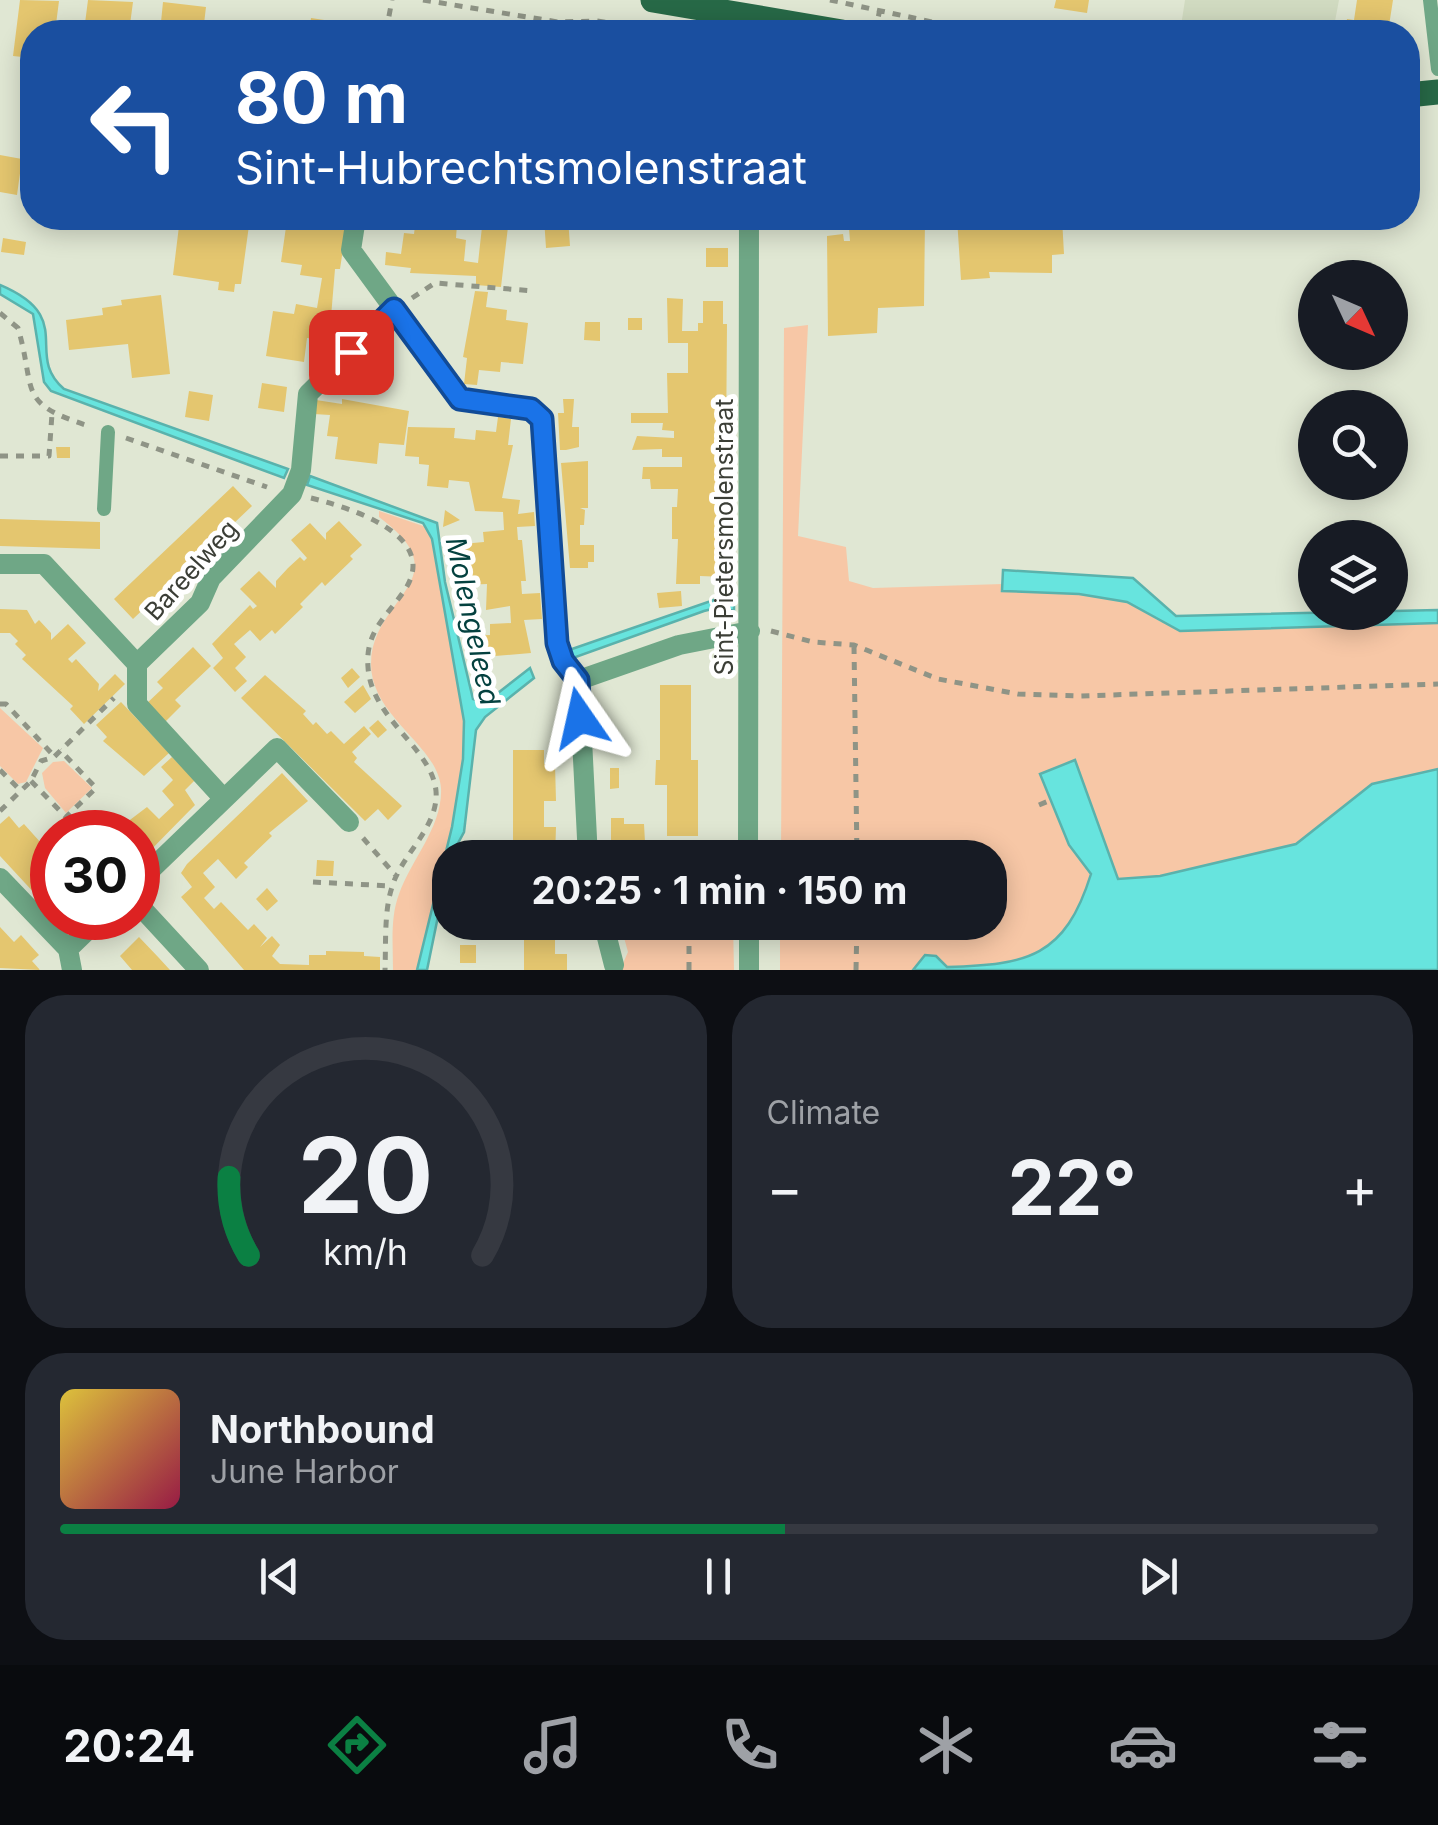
<!DOCTYPE html>
<html lang="en">
<head>
<meta charset="utf-8">
<style>
  body { margin:0; font-family:Inter,sans-serif; background:#242831; color:#f1f3f6; height:100vh; display:flex; flex-direction:column; font-size:38px; white-space:nowrap }
  * { box-sizing:border-box; margin:0 }
  p { font-size:32px; color:#9ea1a6 }
  .icon { flex:none; width:55px; height:55px; fill:none; stroke:currentColor; stroke-width:2; stroke-linecap:round; stroke-linejoin:round }
  .map { position:relative; height:970px; overflow:hidden }
  .side { display:flex; flex-direction:column; gap:25px; padding:25px; background:#0d0f14; flex:1 }
  .side>* { flex:none }
  .hud { position:absolute; left:20px; top:20px; width:1400px; height:210px; border-radius:40px; box-shadow:0 5px 25px #0003; background:#1a4fa0; color:#fff; overflow:hidden }
  .needle { width:65px; rotate:134deg }
  .buttons { position:absolute; left:1298px; top:260px; display:grid; gap:20px }
  .buttons a { display:grid; place-items:center; width:110px; height:110px; border-radius:50%; background:#171b24; box-shadow:0 5px 25px #0003; font-size:50px }
  .speed { position:absolute; left:30px; top:810px; display:flex; gap:20px; font-size:50px; font-weight:700; text-align:center }
  .speed>* { display:grid; place-content:center; width:130px; height:130px; border-radius:50%; background:#171b24; box-shadow:0 5px 25px #0003; line-height:1 }
  .speed .limit { border:15px solid #d22; background:#fff; color:#111 }
  .pin { position:absolute; display:grid; place-items:center; width:85px; height:85px; color:#fff; margin:-42px; border-radius:20px; box-shadow:0 5px 15px #0006 }
  .me { position:absolute; width:110px; margin:-55px; rotate:349deg; stroke-linejoin:round; filter:drop-shadow(0 0 8px #0008) }
  .turn { display:flex; align-items:center; gap:35px; height:210px; padding:0 50px; font-size:45px }
  .turn .icon { width:130px; height:130px; stroke-width:2.5 }
  .turn b { display:block; font-size:70px; line-height:85px }
  .big { font-size:75px; font-weight:700; line-height:1.1 }
  .side .widget { flex:1; display:flex; flex-direction:column; justify-content:center; gap:15px; min-width:0; padding:0 35px; border-radius:40px; background:#242831 }
  .side .dial { align-items:center; gap:0 }
  .dial svg { height:260px; overflow:visible; fill:none; stroke:#363941; stroke-width:7; stroke-linecap:round; text-anchor:middle }
  .dial text { fill:#f1f3f6; stroke:none }
  .song { display:flex; align-items:center; gap:30px }
  .cover { width:120px; height:120px; border-radius:15px; background:linear-gradient(135deg,hsl(50 70% 55%),hsl(340 70% 35%)) }
  .played { height:10px; border-radius:5px; background:linear-gradient(90deg,#0b8043 55%,#363941 55%) }
  .keys { display:flex; justify-content:space-around; direction:ltr }
  .heat { display:flex; justify-content:space-between; align-items:center; font-size:55px; direction:ltr }
  .side .tiles { flex:1; display:grid; gap:25px; grid-template-columns:1fr 1fr }
  .widget:last-child { grid-column:span 2 }
  .trip { position:absolute; left:432px; top:840px; width:575px; height:100px; border-radius:40px; background:#171b24; box-shadow:0 5px 25px #0003; font-weight:700; line-height:100px; text-align:center }
  .dock { display:flex; height:160px; justify-content:space-around; align-items:center; background:#090b0e; color:#9ea1a6 }
  .dock .icon { width:70px; height:70px }
  .dock .active { color:#0b8043 }
  .dock b { font-size:45px; color:#f1f3f6 }
  .map>svg:first-child { display:block }
  .built { fill:#d1dbc1 }
  .green { fill:#f7c7a6 }
  .water { fill:#67e4de; stroke:#5ab2ac; stroke-width:2.5 }
  .building { fill:#e4c66f }
  .lines { fill:none; stroke-linecap:round; stroke-linejoin:round }
  .path { stroke:#8f9486; stroke-width:5; stroke-dasharray:8 8; stroke-linecap:butt }
  .service { stroke:#6fa786; stroke-width:14 }
  .minor { stroke:#6fa786; stroke-width:20 }
  .primary { stroke:#276947; stroke-width:25 }
  .tree { fill:#a89172 }
  .route-casing { stroke:#114b97; stroke-width:25 }
  .route { stroke:#1a73e8; stroke-width:18 }
  .labels { text-anchor:middle; dominant-baseline:central; stroke-width:10; stroke-linejoin:round; paint-order:stroke }
  .street-label { font-size:25px; fill:#3b3e36; stroke:#fff }
  .water-label { font-size:28px; font-style:italic; fill:#04413f; stroke:#fff }
</style>
</head>
<body>
<div class="map">
<svg width="1438" height="970" viewBox="0 0 1438 970">
  <rect width="100%" height="100%" fill="#e0e7d3"/>
  <!-- built -->
  <path class="built" d="M1185,0H1339L1333,32H1180Z"/>
  <!-- green -->
  <path class="green" d="M808,325L798,536L846,547L849,581L873,588L1003,584V591L1079,594L1127,602L1161,622L1337,627L1438,623V970H780V923L990,922V858L781,857L784,328Z
    M379,511L429,528L464,721L463,759L452,827L417,970H393C393,945 390,918 399,894C411,860 443,826 441,788C438,745 371,717 371,664C371,596 464,580 379,517Z
    M0,708L43,748L26,782L18,784L0,766Z
    M64,761L92,788L66,813L45,788L42,773L53,762Z
    M732,846V857L600,858V853Z
    M620,923H733L734,970H620L628,952Z"/>
  <!-- water -->
  <path class="water" d="M0,285C78,318 23,354 64,389L288,469L284,478L51,391L44,382L33,314L0,294Z
    M310,476L437,523L445,582L473,699L485,703L530,668L534,678L485,717L476,730L464,832L450,858L427,970H417L452,827L463,759L464,721L432,539L423,523L307,485Z
    M1003,570L1133,578L1176,616L1438,610V623L1180,631L1127,602L1079,594L1002,591Z
    M734,593V610L725,611L724,606L704,611L573,658L569,650Z
    M1075,760L1118,879L1160,876L1296,844L1372,784L1438,769V970H913L925,955L936,956L947,967C1028,965 1065,957 1091,874L1069,845L1040,774Z"/>
  <!-- building -->
  <path class="building" d="M20,0L59,1L55,32H32V58L13,56Z
    M88,0L133,2L129,32L84,31Z
    M1056,0H1089L1087,13L1054,8Z
    M1357,0H1393L1388,32H1345L1347,19L1354,20Z
    M163,2L206,7L203,32H160Z
    M311,18L364,26L363,32H309Z
    M0,155L22,159L17,195L0,192Z
    M180,218H250L241,284H235L234,292L218,290L219,282L173,275Z
    M309,218H343L342,228L346,229L340,269H335L329,341L307,338L304,362L266,356L273,311L294,314L296,304L317,308L322,278L300,275L302,265L281,262L287,220L308,222Z
    M416,218H476L474,226L457,224L456,238L466,240L464,261L478,263L483,218H509L501,287L476,285V276L410,273L411,268L385,265L386,252L401,254L404,233L414,234Z
    M544,218H568L570,246L546,248Z
    M871,218H925L924,306L878,308L877,333L828,336L827,236L843,234L844,241H850L849,228L872,225Z
    M957,218H1062L1064,254L1052,255V273L989,272L990,278L961,280Z
    M3,238L26,242L24,255L1,252Z
    M706,248H728V267H706Z
    M475,291L488,292L486,307L507,310L506,320L528,323L523,364L501,362L500,372L479,370L477,385L464,384L467,358L463,357Z
    M161,295L170,374L132,378L128,344L69,350L66,320L103,315L102,308L122,305L121,300Z
    M667,298L683,299L682,331H698V323H703V301H723V324H727L725,577L700,576V584H676L678,539H672V507H677L678,489H651L650,479H642L643,467H682V457H662V449L632,450L637,436L674,438V431L662,430L663,423H631V413H668L667,373H688V343H668Z
    M628,318H642V330H628Z
    M585,322H600V341L584,340Z
    M262,383L287,387L284,412L258,408Z
    M189,391L213,395L209,421L185,417Z
    M342,399L409,411L404,445L379,443L377,464L335,459L338,437L327,436L330,415L314,414L316,400L342,404Z
    M563,399H574L572,427H579V447L566,450H560L558,413H564Z
    M498,417L511,419L508,445H513L502,498L520,500L518,514L534,512L535,526L517,527L518,540H522L526,581H521L522,594L540,593L542,619L524,620L531,653L471,658L469,636L490,635V624L511,623L510,606L486,610L487,584L465,585L462,544L484,542L483,532L504,530L503,512L475,511L469,482L449,480L448,488L427,486L429,465L419,464V457L405,456L408,427L455,428L454,438L475,440L476,430L496,432Z
    M56,447H70V458H57Z
    M588,461V508H580L585,510L584,525H580V545H594V562H588V568H570L561,463Z
    M233,486L252,506L133,619L114,599Z
    M445,510L460,520L443,527Z
    M0,519L100,522V549L0,546Z
    M339,521L362,545L350,556L353,559L325,586L322,582L300,604L303,607L275,634L272,630L260,641L250,630L234,644L246,657L235,668L247,681L235,692L213,668L223,658L212,644L250,605L253,609L257,606L240,589L259,571L276,588V581L288,568L300,557L304,561L307,558L291,540L310,523L326,540V533Z
    M681,591L682,606L659,608L657,593Z
    M0,609L27,610L35,624L39,620L51,633V640L68,624L86,643L68,659L72,663L76,659L99,684L98,691L115,674L125,684L84,724L70,709L73,706L22,659L26,655L15,644L18,641L10,633H0Z
    M193,647L211,666L175,700L181,706L163,724L145,705L163,688L157,682Z
    M352,668L360,677L348,688L341,678Z
    M265,675L306,711L303,714L313,725L316,722L327,734L331,731L344,744L364,726L371,734L352,752L357,758L354,762L402,806L388,820L378,809L365,821L241,698Z
    M363,685L371,699L355,713L344,702Z
    M660,685H691V760H698V836H667V785H655L656,760H660Z
    M121,702L169,753L144,776L103,741L107,737L96,725Z
    M378,720L387,730L378,738L369,728Z
    M513,750H544V764H555L556,801H544V827H556L555,858H513Z
    M172,757L195,780L185,790L195,805L138,863V832H114L147,807L159,819L174,805L162,791L173,780L161,767Z
    M610,768H619V788L610,789Z
    M282,773L308,801L269,833L272,836L244,863L248,867L236,879L218,859L203,873L215,887L204,898L214,909L221,902L248,930L254,924L267,938L260,947L272,936L280,945L272,956L280,964L309,965V955H326V951L364,952V956L380,957V970H244L181,897L192,887L181,873L187,864Z
    M9,816L19,828L24,824L50,853L46,855L52,871L46,877L52,884L50,910L0,856V824Z
    M611,818H624V824H644L645,842L611,843Z
    M317,860L334,861L333,876H316Z
    M267,888L278,901L267,911L256,899Z
    M524,922H567V928L555,927V954H567V970H524Z
    M0,927L14,942L21,935L39,955L32,961L40,970L0,968Z
    M139,937L159,958L170,970H132L120,956Z
    M460,945H476V963H460Z"/>
  <g class="lines">
    <!-- path -->
    <path class="path" d="M423,0L558,22L597,21L668,32
      M830,0L979,32
      M386,32L392,0
      M875,32L880,9
      M412,298L435,283L534,291
      M0,313L18,328C37,393 15,403 92,427
      M126,438L267,487
      M0,456H49L52,414
      M311,498C347,507 439,534 406,588C388,616 365,630 368,667C371,719 432,748 436,791C439,827 401,855 392,887C384,911 386,944 385,970
      M771,631L813,642L854,645L938,679L1018,694L1080,696L1438,684
      M854,646L857,858
      M0,704H6L54,756
      M0,770L20,790
      M31,781L66,817L96,788L60,750
      M1039,805L1051,800
      M0,811L31,781L41,761L54,757L114,698
      M363,838L397,877
      M713,858L725,845
      M313,882L392,886
      M689,970V922
      M856,970L857,922"/>
    <!-- service -->
    <path class="service" d="M1430,0L1438,69
      M104,509L108,432"/>
    <!-- minor -->
    <path class="minor" d="M356,218L351,250L460,399L531,409L543,419L557,643L563,661L579,680L679,645L750,631
      M0,564H44L137,664V704L224,799
      M137,664L200,603L211,578L292,494L301,470L308,394L394,309
      M579,680L588,858
      M748,858L749,218
      M0,878L68,949
      M138,882L277,748L349,822
      M138,904L199,970
      M603,922L614,965
      M749,922V970
      M72,970L68,949L100,918"/>
    <!-- primary -->
    <path class="primary" d="M653,0L842,32
      M1408,95L1438,92"/>
  </g>
  <!-- trees -->
  <circle class="tree" cx="375" cy="347" r="10"/>
  <g class="lines">
    <defs>
      <path id="route" d="M351,352L394,309L460,399L531,409L542,419L557,643L563,661L578,680L580,718"/>
    </defs>
    <!-- route casing -->
    <use href="#route" class="route-casing"/>
    <!-- route -->
    <use href="#route" class="route"/>
  </g>
  <g class="labels">
    <!-- street labels -->
    <g class="street-label">
      <text transform="translate(724 537) rotate(-90)">Sint-Pietersmolenstraat</text>
      <text transform="translate(191 570) rotate(-48)">Bareelweg</text>
    </g>
    <!-- water labels -->
    <g class="water-label">
      <text transform="translate(473 621) rotate(78)">Molengeleed</text>
    </g>
  </g>
</svg>
<div class="buttons">
<a><svg class="needle" viewBox="-14 -14 28 28"><path d="M0-13l5 13h-10z" fill="#e53935"/><path d="M0 13l5-13h-10z" fill="#9ea1a6"/></svg></a>
<a><svg class="icon" aria-label="search" viewBox="0 0 24 24"><circle cx="10" cy="10" r="6"/><path d="M15 15l6 6"/></svg></a>
<a><svg class="icon" aria-label="layers" viewBox="0 0 24 24"><path d="M12 4l9 5-9 5-9-5zM3 14l9 5 9-5"/></svg></a>
</div>
<div class="speed"><div class="limit">30</div></div>
<div class="pin" style="left:351px;top:352px;background:#d93025"><svg class="icon" aria-label="arrive" viewBox="0 0 24 24"><path d="M6 21V4h12l-3 4 3 4H6"/></svg></div>
<svg class="me" style="left:580px;top:718px" viewBox="-20 -20 40 40"><path d="M0-17L14 15 0 8-14 15z" fill="#1a73e8" stroke="#fff" stroke-width="4"/></svg>
<div class="trip">20:25 · 1 min · 150 m</div>
<div class="hud">
<div class="turn"><svg class="icon" aria-label="left" viewBox="0 0 24 24"><path d="M17 20v-9H6M10 6l-5 5 5 5"/></svg><div><b>80 m</b>Sint-Hubrechtsmolenstraat</div></div>
</div>
</div>
<section class="side">
<div class="tiles">
<div class="widget dial"><svg viewBox="0 0 100 80">
<path d="M14 69A42 42 0 1 1 86 69"/>
<path d="M14 69A42 42 0 0 1 8 45" stroke="#0b8043"/>
<text x="50" y="56" font-size="32" font-weight="700">20</text>
<text x="50" y="72" font-size="11">km/h</text>
</svg></div>
<div class="widget"><p>Climate</p>
<div class="heat"><a>−</a><b class="big">22°</b><a>+</a></div>
</div>
<div class="widget">
<div class="song"><i class="cover"></i><div><b>Northbound</b><p>June Harbor</p></div></div>
<div class="played"></div>
<div class="keys"><svg class="icon" aria-label="previous" viewBox="0 0 24 24"><path d="M18 5L8 12l10 7zM5 5v14"/></svg><svg class="icon" aria-label="pause" viewBox="0 0 24 24"><path d="M8 5v14M16 5v14"/></svg><svg class="icon" aria-label="next" viewBox="0 0 24 24"><path d="M6 5l10 7-10 7zM19 5v14"/></svg></div>
</div>
</div>
</section>
<nav class="dock">
<b>20:24</b>
<svg class="icon active" aria-label="directions" viewBox="0 0 24 24"><path d="M12 3l9 9-9 9-9-9zM9 14v-3h6M13 9l2 2-2 2"/></svg>
<svg class="icon" aria-label="music" viewBox="0 0 24 24"><path d="M9 18V5l10-2v13"/><circle cx="6" cy="18" r="3"/><circle cx="16" cy="16" r="3"/></svg>
<svg class="icon" aria-label="phone" viewBox="0 0 24 24"><path d="M5 4h4l2 5-3 2q2 4 5 5l2-3 5 2v4C11 20 4 13 5 4z"/></svg>
<svg class="icon" aria-label="climate" viewBox="0 0 24 24"><path d="M12 3v18M4 7l16 10M4 17L20 7"/></svg>
<svg class="icon" aria-label="car" viewBox="0 0 24 24"><path d="M5 17H2v-5l4-1 3-4h7l3 4 3 1v5h-3M9 17h6M6 11h13"/><circle cx="7" cy="17" r="2"/><circle cx="17" cy="17" r="2"/></svg>
<svg class="icon" aria-label="filters" viewBox="0 0 24 24"><path d="M4 7h16M4 17h16"/><circle cx="9" cy="7" r="2"/><circle cx="15" cy="17" r="2"/></svg>
</nav>
</body>
</html>
